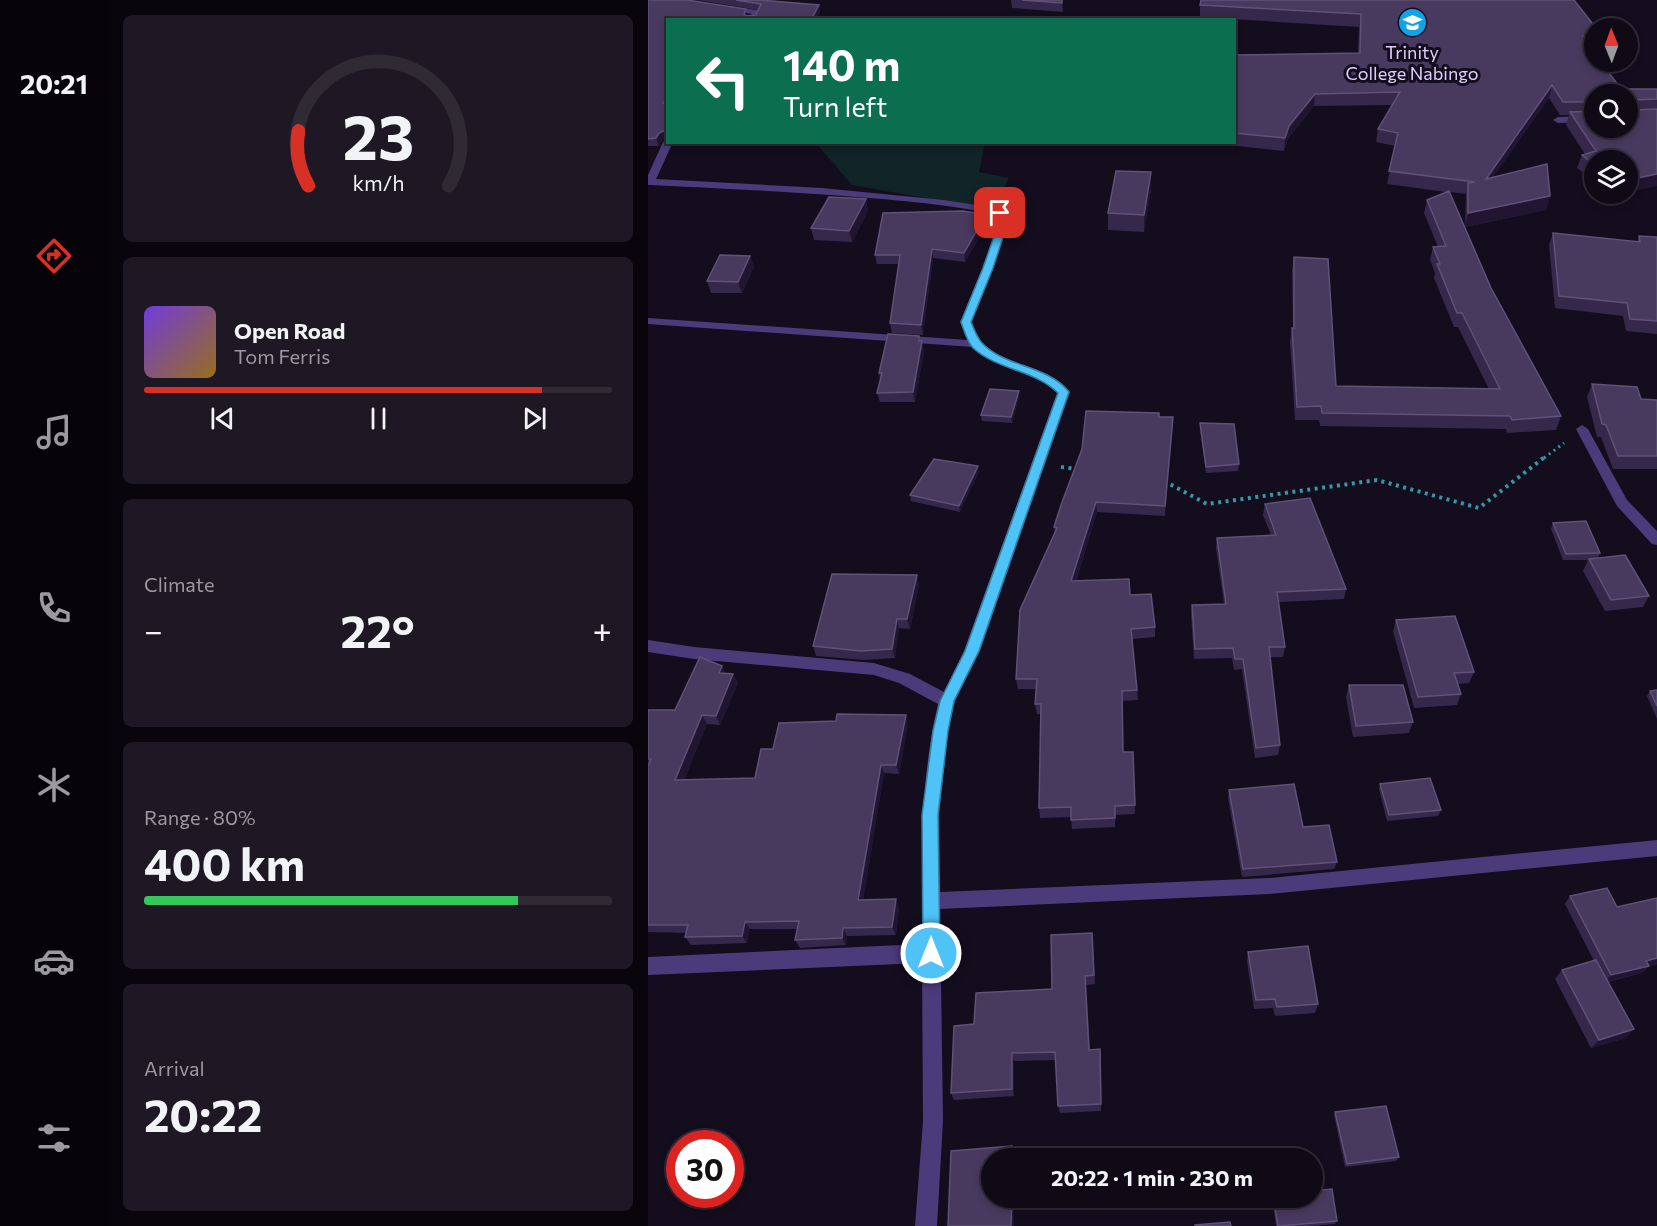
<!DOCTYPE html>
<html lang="en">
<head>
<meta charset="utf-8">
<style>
  body { margin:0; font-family:Commissioner,sans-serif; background:#1d1823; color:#f1f3f6; height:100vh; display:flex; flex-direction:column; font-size:22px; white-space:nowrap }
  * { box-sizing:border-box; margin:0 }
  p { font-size:20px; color:#9b9aa1 }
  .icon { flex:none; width:33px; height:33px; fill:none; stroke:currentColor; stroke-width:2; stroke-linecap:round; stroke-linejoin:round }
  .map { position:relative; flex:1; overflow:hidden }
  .drawer { display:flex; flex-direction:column; gap:15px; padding:15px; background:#08060c; width:540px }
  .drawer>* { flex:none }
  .banner { position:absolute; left:18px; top:18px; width:570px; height:126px; border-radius:0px; box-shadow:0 3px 9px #0003,0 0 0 2px #2f2b35; background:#0b6e4f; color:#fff; overflow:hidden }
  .needle { width:39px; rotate:359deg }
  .fabs { position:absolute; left:936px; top:18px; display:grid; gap:12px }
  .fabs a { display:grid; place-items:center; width:54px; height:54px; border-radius:50%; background:#0f0a16; box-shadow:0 3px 9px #0003,0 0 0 2px #2f2b35; font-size:30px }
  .speed { position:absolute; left:18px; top:1130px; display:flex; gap:12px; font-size:30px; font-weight:700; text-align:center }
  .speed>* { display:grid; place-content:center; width:78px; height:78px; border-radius:50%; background:#0f0a16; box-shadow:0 3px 9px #0003,0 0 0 2px #2f2b35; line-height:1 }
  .speed .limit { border:9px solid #d22; background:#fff; color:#111 }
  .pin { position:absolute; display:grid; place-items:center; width:51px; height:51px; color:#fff; margin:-26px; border-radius:12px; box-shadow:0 3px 9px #0006 }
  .me { position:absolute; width:66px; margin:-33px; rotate:0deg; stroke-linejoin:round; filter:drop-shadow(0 0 4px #0008) }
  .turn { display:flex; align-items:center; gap:21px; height:126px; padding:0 18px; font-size:27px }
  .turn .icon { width:78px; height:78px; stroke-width:2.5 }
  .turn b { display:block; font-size:42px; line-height:51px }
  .big { font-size:45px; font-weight:700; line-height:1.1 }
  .drawer .card { flex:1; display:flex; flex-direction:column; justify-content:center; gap:9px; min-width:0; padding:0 21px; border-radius:9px; background:#1d1823 }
  .drawer .dial { align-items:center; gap:0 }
  .dial svg { height:156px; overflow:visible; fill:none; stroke:#2f2b35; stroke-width:7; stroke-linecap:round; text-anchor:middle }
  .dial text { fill:#f1f3f6; stroke:none }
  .song { display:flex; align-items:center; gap:18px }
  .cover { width:72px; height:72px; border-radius:9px; background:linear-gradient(135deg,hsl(260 70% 55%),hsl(40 70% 35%)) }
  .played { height:6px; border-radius:3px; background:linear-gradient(90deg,#d93025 85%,#2f2b35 85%) }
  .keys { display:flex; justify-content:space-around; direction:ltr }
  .heat { display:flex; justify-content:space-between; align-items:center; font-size:33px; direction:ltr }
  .charge { height:9px; border-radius:4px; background:linear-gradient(90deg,#34c759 80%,#2f2b35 0) }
  .trip { position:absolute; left:333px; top:1148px; width:342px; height:60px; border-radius:30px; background:#0f0a16; box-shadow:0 3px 9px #0003,0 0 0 2px #2f2b35; font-weight:700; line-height:60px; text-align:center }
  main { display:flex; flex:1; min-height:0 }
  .menu { display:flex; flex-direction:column; width:108px; justify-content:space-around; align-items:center; background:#060409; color:#9b9aa1 }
  .menu .icon { width:42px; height:42px }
  .menu .active { color:#d93025 }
  .menu b { font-size:27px; color:#f1f3f6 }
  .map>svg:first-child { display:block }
  .green { fill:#112428 }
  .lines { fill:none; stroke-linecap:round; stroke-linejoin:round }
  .path-far1 { stroke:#3597a8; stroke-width:3; stroke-dasharray:2 4; stroke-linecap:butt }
  .path { stroke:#3597a8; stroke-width:4; stroke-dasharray:3 4.5; stroke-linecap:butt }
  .lane { fill:#4b3b7a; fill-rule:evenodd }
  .street { fill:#4b3b7a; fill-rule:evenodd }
  .wall { fill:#36284b; fill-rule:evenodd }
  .shaded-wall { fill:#211531 }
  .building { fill:#48395e; stroke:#5f5177; stroke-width:1.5 }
  .route { fill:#4fc3f7; stroke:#337fa1; stroke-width:1.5 }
  .labels { text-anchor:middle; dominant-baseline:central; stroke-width:6; stroke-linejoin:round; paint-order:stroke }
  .far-poi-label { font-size:18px; fill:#ddcefc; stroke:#140d1e }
</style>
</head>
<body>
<main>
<nav class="menu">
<b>20:21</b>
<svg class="icon active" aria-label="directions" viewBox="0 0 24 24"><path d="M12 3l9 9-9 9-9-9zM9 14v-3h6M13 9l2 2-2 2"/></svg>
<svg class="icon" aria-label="music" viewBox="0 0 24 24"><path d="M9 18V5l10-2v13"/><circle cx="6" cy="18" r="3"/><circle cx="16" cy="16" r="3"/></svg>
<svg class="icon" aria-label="phone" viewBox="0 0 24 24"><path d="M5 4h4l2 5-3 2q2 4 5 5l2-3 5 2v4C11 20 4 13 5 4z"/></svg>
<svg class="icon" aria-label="climate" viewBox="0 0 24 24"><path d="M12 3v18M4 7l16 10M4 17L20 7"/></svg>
<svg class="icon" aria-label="car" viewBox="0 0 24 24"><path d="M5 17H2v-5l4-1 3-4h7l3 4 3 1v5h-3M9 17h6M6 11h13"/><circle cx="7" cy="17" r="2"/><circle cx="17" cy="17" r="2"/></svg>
<svg class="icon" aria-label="filters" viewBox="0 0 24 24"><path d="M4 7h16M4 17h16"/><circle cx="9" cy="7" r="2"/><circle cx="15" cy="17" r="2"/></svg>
</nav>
<section class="drawer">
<div class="card dial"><svg viewBox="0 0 100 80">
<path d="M14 69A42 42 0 1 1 86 69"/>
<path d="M14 69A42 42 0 0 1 9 41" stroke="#d93025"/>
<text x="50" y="56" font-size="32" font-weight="700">23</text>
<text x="50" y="72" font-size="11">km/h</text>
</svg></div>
<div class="card">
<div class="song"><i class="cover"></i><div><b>Open Road</b><p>Tom Ferris</p></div></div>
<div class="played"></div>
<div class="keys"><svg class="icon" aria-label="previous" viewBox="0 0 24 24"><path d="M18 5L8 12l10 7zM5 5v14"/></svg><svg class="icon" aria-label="pause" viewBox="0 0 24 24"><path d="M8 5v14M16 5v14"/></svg><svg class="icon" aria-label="next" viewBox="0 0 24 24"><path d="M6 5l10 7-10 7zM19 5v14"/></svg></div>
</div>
<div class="card"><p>Climate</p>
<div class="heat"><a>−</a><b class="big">22°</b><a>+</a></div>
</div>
<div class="card"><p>Range · 80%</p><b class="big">400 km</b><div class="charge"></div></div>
<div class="card"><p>Arrival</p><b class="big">20:22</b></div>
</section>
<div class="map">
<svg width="1009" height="1226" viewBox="0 0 1009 1226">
  <rect width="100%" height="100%" fill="#140d1e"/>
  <!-- green -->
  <path class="green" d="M168,143H337L331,172L361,178L344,210L204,185Z"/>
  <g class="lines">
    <!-- path-far1 -->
    <path class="path-far1" d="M896,458L916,443"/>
    <!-- path -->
    <path class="path" d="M413,467L429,469
      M516,481L559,504L729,480L831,508L898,456"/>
    <!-- lane -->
    <path class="lane" d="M946,116V122L910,123L905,120L910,117Z"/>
    <!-- street -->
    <path class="street" d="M79,6L109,10L113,12L108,20H100L104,14L76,10L75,8Z
      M20,139V142H25L8,179L174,188L296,200L348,208L356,211L361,219L345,268L324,322C327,329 330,338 335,343C358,367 401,365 422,392L332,651L307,701L300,731L291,815L292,892L621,878L1009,840V856L621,894L292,909L295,1121L289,1226H267L275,1121L274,963L0,975V957L274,944C274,863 271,784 290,704L251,683L226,675L46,659L0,652V640L46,647L226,663L262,674L296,692L316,651L409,393C386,371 350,367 325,347L0,324V318L320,340L312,322L335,268L351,219C338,199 42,187 0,185V175L15,142Z
      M934,425L940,429L979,500L1009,531V545L1004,544L969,506L928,429Z"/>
  </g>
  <!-- wall -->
  <path class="wall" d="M0,0L100,15H108L110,10L49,0H120L119,1L171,5L172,12L168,20H20V137L14,140L11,146H0Z
    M363,0H414L415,12L364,8Z
    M552,5L946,28V48H943L973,89H1009V186L946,160V181L929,168L934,155L937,154L918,125L921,115H912L901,98L845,177L902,196L898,210L817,227L818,194L802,192L843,288L913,416L908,430L859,433L858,429L672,426L671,420H647L642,341L644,328H645L644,271L646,257L688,386L841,389L810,327H806L786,278L787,273L782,260L785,247H790L776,213L779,200L798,192L739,184L747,146L728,142L730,129L745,105L666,106L640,139L636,151L554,142H586V55L710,53L711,27L552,17ZM946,94L980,128H946Z
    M25,142H58L57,145L26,146Z
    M503,172V189L496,232L460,230V213Z
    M218,199L220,211L204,242L166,240L163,228Z
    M339,223L317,262L285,258L275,335L244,333L242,323L251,264H229L227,255Z
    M905,233L989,242L991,236L1009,237V334L978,331L975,316L907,308L901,245Z
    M102,256L106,267L94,293H63L59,281Z
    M271,336L272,341H274L276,351L267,402H232L229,393L232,379L231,373Z
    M944,384L993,399L1009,400V469H965L953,437H949L939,397Z
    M371,397L364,423L334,421L333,415Z
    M525,417L517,516L449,512L428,581L482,595L507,627V637L484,639L490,700L474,701L475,752H485L487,814L467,815V827L424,829L423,817L392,818L391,808L393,714H389L387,704L388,689H370L368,679L407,534L406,527Z
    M552,423L591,464L590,471L558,473L552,429Z
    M331,472L312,512L263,501L262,495Z
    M617,504L698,589L696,599L631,602L637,647L635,657H622L632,745L630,755L607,758L594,669L586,670L584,658L546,659L543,615L544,605L576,604L568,548L569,538L623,535L615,515Z
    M905,523L952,553L950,558L1001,596L995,607L957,611L935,571L940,560H915L903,529Z
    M271,584L262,629L251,628L247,658L216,660L168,656L165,646Z
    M748,620L826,672L821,683L810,684L813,694L809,705L766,708L745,631Z
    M74,666L77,673L85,674L90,683L72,725L59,724L36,780L107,778L125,749L260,724L251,774L236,773L215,900L251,907L248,935L199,936L198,945L152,948L147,940L149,929H102L99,943L43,945L37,937L38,933L0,932V710H27Z
    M701,685L765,722L761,733L705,737L698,697Z
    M1009,690V719L999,696L1002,691Z
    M732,784L793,810L790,816L739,821L731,789Z
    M581,790L655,827L689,862L686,869L594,877L580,798Z
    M922,896L969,907L1009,898V964L1001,966L994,973L960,982L986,1029L978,1038L943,1048L907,979L914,970L946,961L917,904Z
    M445,942L447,984L438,985L442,1050L452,1049L453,1111L412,1113L410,1106L408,1060L366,1061V1096L306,1100L303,1093L326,1024L404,989Z
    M600,952L670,1004L667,1013L627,1016L625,1008L606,1009L599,961Z
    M687,1112L751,1157L748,1161L697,1167L686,1115Z
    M624,1197H664L689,1221L687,1224L664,1226H628Z"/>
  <!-- shaded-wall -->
  <path class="shaded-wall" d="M171,5L172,12L168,20H163Z
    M904,85L901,98L834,192L838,179Z
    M667,94L666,106L640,139L636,151L637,138L641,126Z
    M18,130L20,137L14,140L11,146L8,138L11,133Z
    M503,172V189L496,232V215Z
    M1009,174V186L980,192V180Z
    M902,196L898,210L817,227L820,213Z
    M218,199L220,211L204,242L201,231Z
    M338,214L339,223L317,262L316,253Z
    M284,249L285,258L275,335L273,325Z
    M102,256L106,267L94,293L90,282Z
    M271,336L273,345L274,341L276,351L267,402L265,392Z
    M371,391V397L364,423L363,417Z
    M525,417V428L517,516V506Z
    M330,466L331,472L312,512L311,506Z
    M448,502L449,512L424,592L423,581Z
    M269,575L271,584L262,629L259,619Z
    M249,619L251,628L247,658L244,649Z
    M74,666L79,676L71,673Z
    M85,674L90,683L72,725L68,716Z
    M54,715L59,724L32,789L27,780Z
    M258,715L260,724L251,774L248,765Z
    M233,765L236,773L214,908L210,900Z
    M248,899L251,907L248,935L244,927Z
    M97,922L102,929L99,943L94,936Z
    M195,928L199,936L198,945L194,938Z
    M1009,958V964L1001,966L994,973L957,982L963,975L998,961Z
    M437,976L438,985L442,1057L441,1050Z
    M986,1029L978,1038L943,1048L951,1040Z
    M452,1049L453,1057V1111V1104Z
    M364,1053L366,1061V1096L364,1089Z
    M364,1146L366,1153V1158H364Z
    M364,1197H366V1226H363Z"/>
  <!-- building -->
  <path class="building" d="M0,0H39L98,9L96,14L98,16L108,15L113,4L88,0H112L171,5L163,20H20V98L15,103H20V131L18,130L11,133L8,138L0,139Z
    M374,0H414V3Z
    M553,0H926L948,28H946V36H935L946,52V62H953L973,89H1009V99L984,100L982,102L984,110L1009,109V174L980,180V160H946V165L934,155L948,151L922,112L946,111V128H980V94H946V102H915L904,85L838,179L899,164L902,196L820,213V183L827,182L741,171L750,133L730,129L752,92L667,94L641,126L637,138L586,133V55L712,53L713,14L552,5Z
    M468,171L503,172L496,215L460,213Z
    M801,191L843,288L913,416L864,420L862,416L674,413L673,406L649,407L644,328H646V257L680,259L688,386L852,389L814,313H809L789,264H792L785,247L798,246L779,200Z
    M181,197L218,199L201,231L163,228Z
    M314,211L338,214L316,253L284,249L273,325L242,323L252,255H227L235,213Z
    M905,233L992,242L991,236L1009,237V321L982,319L979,303L911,296Z
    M72,255L102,256L90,282L59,281Z
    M240,334L271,336V341H274L265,392L229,393L234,373H231Z
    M944,384L989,387L993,399L1009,400V456H970L958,425L954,424Z
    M342,389L371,391L363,417L333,415Z
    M438,411L511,413V417H525L517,506L448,502L423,581L481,579L482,595L503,594L507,627L483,629L489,690L474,691L475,752H485L487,805L467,806V818L423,820V807L391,808L393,704H387L389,679H368L372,610L409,528L406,527L413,505L434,449Z
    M552,423L586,424L591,464L558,467Z
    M286,459L330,466L311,506L262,495Z
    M662,498L698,589L629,592L637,647H621L632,745L608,748L595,659H587L585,648L547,649L544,605L578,604L569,538L628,535L617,504Z
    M938,521L952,553L918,554L905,523Z
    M977,555L1001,596L963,600L941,559Z
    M184,574L269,575L259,619H249L244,649L213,651L165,646Z
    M807,616L826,672L806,673L813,694L770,697L748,620Z
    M52,657L74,666L71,673L85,674L68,716L54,715L27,780L107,778L113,749H125L131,723L188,721L189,714L258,715L248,765H233L210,900L248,899L244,927L195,928L194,938L147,940L151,921L97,922L94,936L37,937L40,925H0V766L3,759H0V710H27Z
    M701,685H755L765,722L708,726Z
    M1009,690V706L1002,691Z
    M782,778L793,810L741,815L732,784Z
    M646,784L655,827L681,825L689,862L595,869L581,790Z
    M959,888L969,907L1009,898V958L998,961L1001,966L963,975L922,896Z
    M444,933L446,975L437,976L441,1050L452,1049L453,1104L410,1106L407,1052L364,1053V1089L303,1093L306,1026L326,1024L328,993L404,989L403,935Z
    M660,946L670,1004L629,1007L627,999L608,1000L600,952Z
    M948,960L986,1029L951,1040L914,970Z
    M738,1106L751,1157L699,1164L687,1112Z
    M364,1146V1158H344V1197H364L363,1226H300L303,1151Z
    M684,1189L689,1221L630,1226L625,1197H664V1191Z
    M582,1222L583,1226H547V1225Z"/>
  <!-- route -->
  <path class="route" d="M352,210L361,219L345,268L323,322C326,329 329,338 334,343C356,367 400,365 421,392L331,651L306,701L300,731L290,815L292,953L289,959L283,962L277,959L275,953L274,815L285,731L292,701L317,651L410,393C387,370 349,370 325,348C319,342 316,330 313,322L335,268L352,219L348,213Z"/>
  <!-- icons -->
  <defs>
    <symbol id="school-disc" viewBox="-11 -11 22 22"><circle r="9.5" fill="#0fa3e7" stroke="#140d1e"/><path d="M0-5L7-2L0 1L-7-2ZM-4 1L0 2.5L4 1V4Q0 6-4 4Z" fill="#fff"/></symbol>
  </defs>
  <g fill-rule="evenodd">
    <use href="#school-disc" x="748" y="6" width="33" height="33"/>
  </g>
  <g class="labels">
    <!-- far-poi labels -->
    <g class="far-poi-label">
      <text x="764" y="52">Trinity<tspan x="764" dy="21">College Nabingo</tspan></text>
    </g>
  </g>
</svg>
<div class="fabs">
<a><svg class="needle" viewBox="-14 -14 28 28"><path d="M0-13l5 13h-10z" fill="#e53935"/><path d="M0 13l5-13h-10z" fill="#9b9aa1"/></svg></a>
<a><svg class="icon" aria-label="search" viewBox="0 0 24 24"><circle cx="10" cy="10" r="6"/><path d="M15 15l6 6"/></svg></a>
<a><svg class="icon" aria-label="layers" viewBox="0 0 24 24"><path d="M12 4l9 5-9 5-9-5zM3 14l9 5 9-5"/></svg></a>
</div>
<div class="speed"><div class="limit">30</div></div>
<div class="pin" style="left:352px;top:213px;background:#d93025"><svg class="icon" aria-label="arrive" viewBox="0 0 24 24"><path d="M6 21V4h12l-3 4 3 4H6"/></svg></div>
<svg class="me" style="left:283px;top:953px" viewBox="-20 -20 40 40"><circle r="17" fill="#4fc3f7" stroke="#fff" stroke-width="3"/><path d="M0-11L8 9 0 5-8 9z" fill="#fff"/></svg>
<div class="trip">20:22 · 1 min · 230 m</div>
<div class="banner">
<div class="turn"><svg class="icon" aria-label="left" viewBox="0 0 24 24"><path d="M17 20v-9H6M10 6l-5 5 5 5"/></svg><div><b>140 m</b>Turn left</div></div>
</div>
</div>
</main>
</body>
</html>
